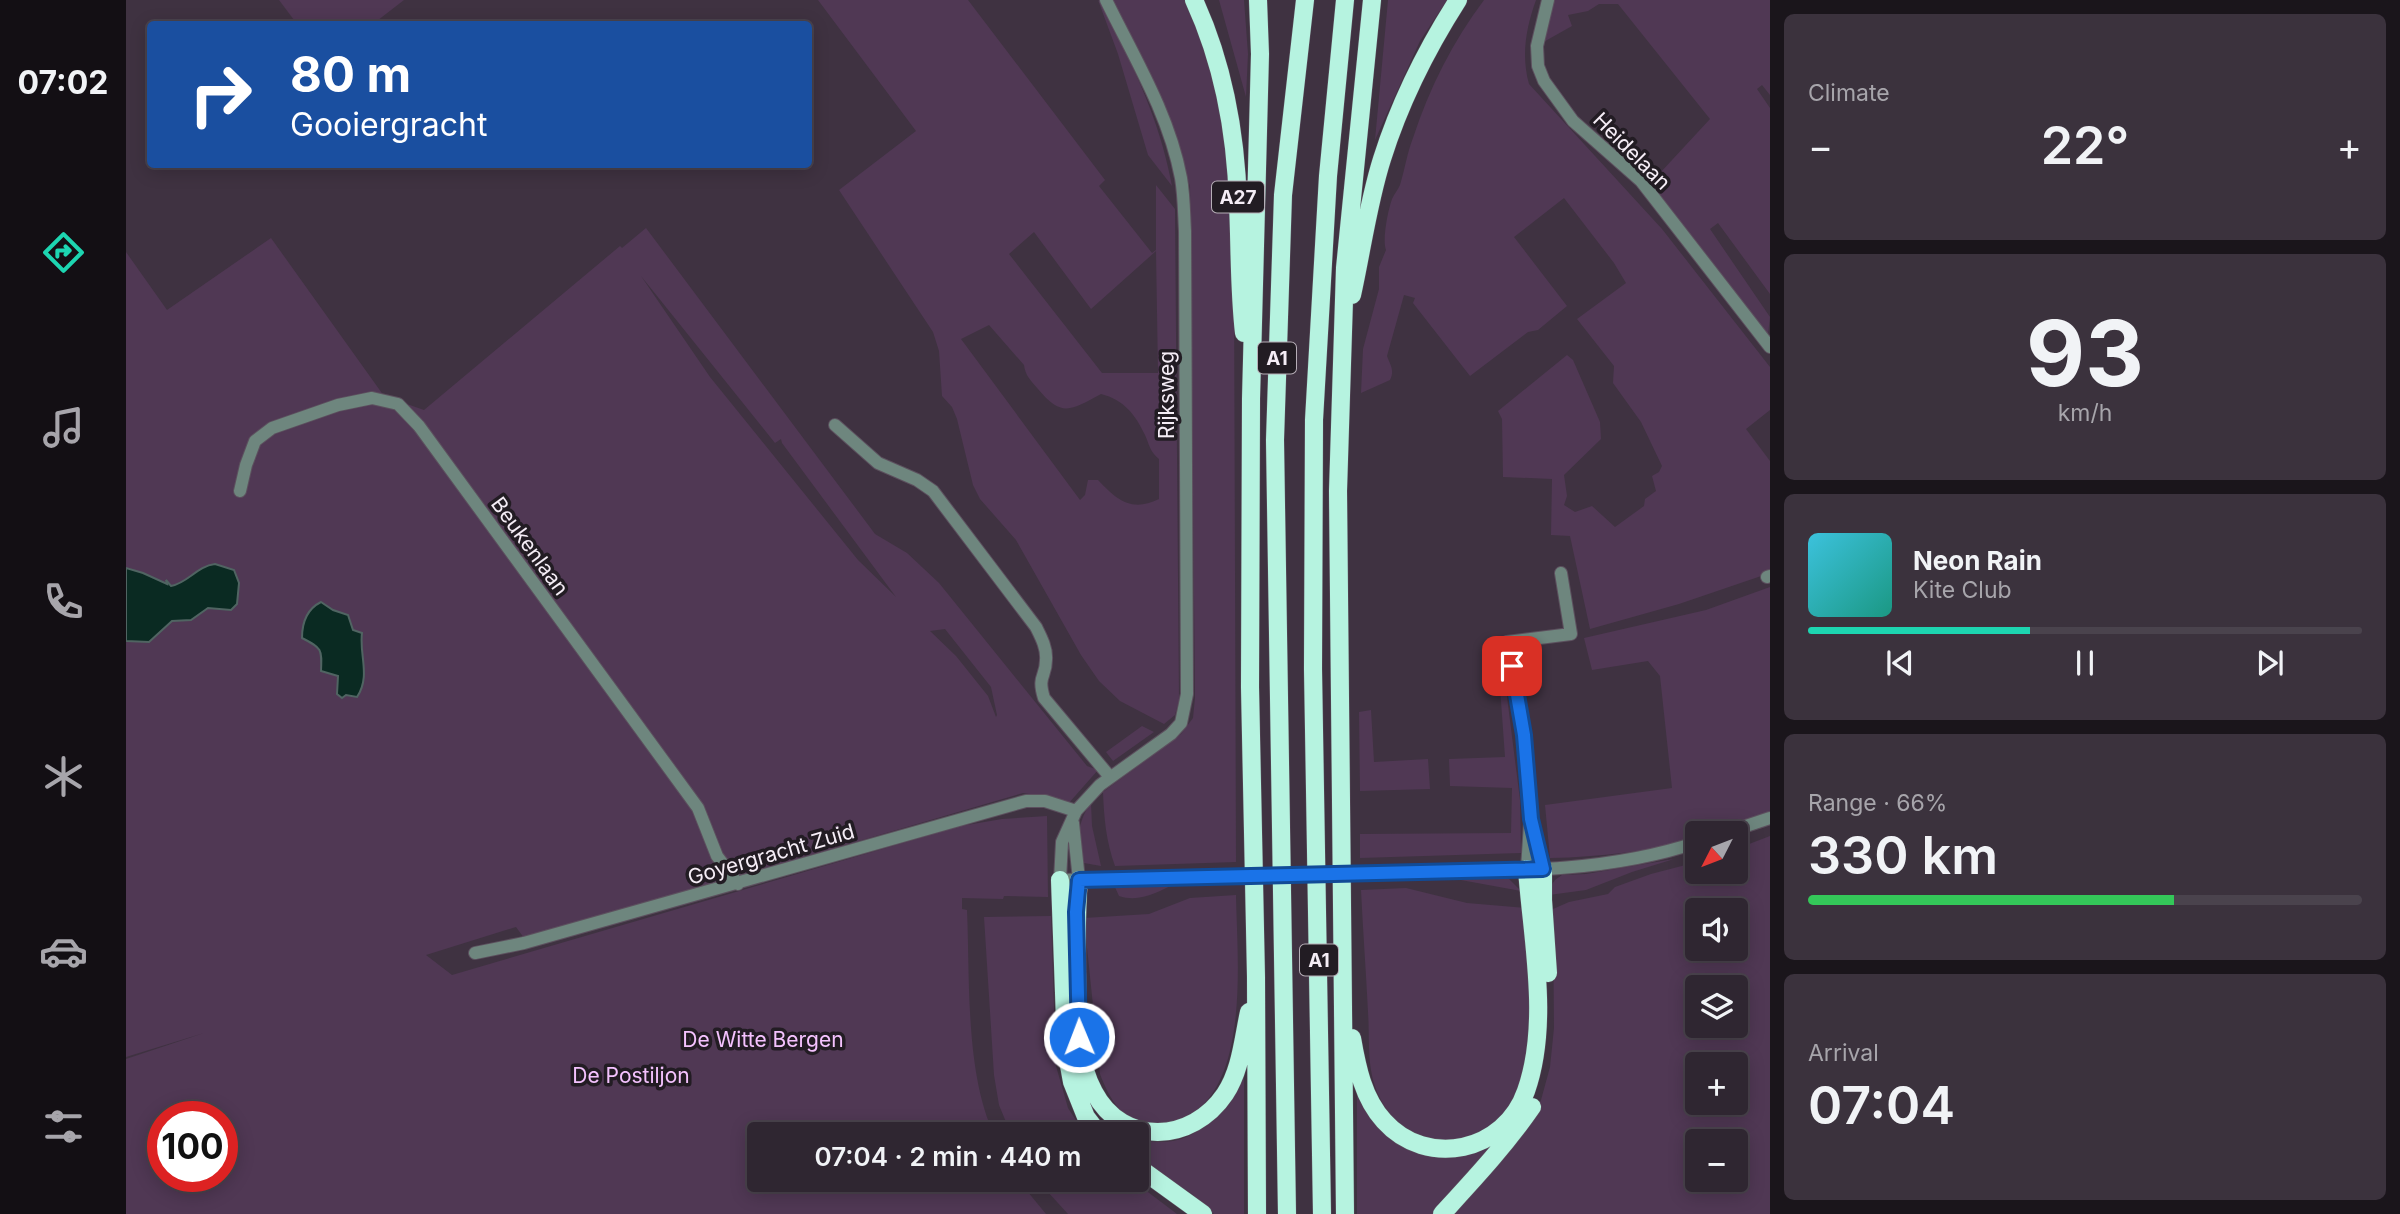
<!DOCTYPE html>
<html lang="en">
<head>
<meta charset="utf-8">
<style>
  body { margin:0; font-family:Inter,sans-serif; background:#3b323d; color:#f1f3f6; height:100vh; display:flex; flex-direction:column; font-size:26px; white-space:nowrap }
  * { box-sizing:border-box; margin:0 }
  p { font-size:23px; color:#a7a5ab }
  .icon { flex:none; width:38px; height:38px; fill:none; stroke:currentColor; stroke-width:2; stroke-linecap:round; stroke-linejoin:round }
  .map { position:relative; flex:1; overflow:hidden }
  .sheet { display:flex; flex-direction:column; gap:14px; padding:14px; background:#1a151b; width:630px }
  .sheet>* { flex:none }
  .hud { position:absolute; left:21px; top:21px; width:665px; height:147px; border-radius:7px; box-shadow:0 4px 18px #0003,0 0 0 2px #4a434d; background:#1a4fa0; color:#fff; overflow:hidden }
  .needle { width:46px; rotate:228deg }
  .tools { position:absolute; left:1559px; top:821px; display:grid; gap:14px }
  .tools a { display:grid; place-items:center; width:63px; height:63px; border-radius:7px; background:#2f2631; box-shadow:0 4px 18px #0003,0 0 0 2px #4a434d; font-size:35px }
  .speed { position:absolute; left:21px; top:1101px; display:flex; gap:14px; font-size:35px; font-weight:700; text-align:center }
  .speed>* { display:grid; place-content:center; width:91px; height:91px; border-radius:50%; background:#2f2631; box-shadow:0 4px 18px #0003,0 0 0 2px #4a434d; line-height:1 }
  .speed .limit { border:10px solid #d22; background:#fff; color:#111 }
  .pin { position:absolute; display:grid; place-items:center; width:60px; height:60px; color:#fff; margin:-30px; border-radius:14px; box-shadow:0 4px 10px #0006 }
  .me { position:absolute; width:77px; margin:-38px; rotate:359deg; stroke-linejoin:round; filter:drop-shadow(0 0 5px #0008) }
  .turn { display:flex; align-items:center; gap:24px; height:147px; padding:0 28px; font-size:32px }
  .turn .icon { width:91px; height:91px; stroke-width:2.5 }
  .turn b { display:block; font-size:49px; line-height:60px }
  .big { font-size:52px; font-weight:600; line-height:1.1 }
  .sheet .card { flex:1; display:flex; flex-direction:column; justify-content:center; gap:10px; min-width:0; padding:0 24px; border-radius:10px; background:#3b323d }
  .sheet .dial { align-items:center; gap:0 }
  .dial b { font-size:91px; line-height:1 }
  .song { display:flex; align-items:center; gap:21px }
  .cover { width:84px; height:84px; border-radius:10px; background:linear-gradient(135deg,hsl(190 70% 55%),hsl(170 70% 35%)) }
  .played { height:7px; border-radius:4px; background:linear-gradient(90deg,#1dd5b1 40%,#4a434d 40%) }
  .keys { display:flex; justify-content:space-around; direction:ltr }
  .heat { display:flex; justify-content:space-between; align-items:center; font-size:38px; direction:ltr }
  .charge { height:10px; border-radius:5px; background:linear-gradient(90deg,#34c759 66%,#4a434d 0) }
  .trip { position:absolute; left:621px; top:1122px; width:402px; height:70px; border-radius:7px; background:#2f2631; box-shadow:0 4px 18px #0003,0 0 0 2px #4a434d; font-weight:600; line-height:70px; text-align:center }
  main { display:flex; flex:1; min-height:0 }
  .menu { display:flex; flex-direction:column; width:126px; justify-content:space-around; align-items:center; background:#130f14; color:#a7a5ab }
  .menu .icon { width:49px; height:49px }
  .menu .on { color:#1dd5b1 }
  .menu b { font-size:32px; color:#f1f3f6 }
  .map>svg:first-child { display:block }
  .green { fill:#503854; fill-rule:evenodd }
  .water { fill:#0a2a22; stroke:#506462; stroke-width:2 }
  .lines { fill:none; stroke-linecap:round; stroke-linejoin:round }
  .minor-casing { stroke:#5c505e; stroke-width:14 }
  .highway-casing { stroke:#5c505e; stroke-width:19 }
  .minor { stroke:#6e867e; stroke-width:12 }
  .highway { stroke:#b6f3e0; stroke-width:18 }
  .minor-bridge-casing { stroke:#5c505e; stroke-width:14; stroke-linecap:butt }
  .minor-bridge { stroke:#6e867e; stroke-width:12 }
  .route-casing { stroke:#114b97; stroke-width:18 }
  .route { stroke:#1a73e8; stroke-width:12 }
  .labels { text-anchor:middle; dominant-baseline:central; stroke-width:7; stroke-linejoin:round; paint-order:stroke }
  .shield { fill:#221c23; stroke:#b6aeb7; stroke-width:2 }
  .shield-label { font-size:19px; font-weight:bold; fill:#f5edf6 }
  .street-label { font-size:21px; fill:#f5edf6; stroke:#221c23 }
  .park-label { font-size:21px; fill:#f4c2fe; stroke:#221c23 }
</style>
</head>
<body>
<main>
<nav class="menu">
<b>07:02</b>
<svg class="icon on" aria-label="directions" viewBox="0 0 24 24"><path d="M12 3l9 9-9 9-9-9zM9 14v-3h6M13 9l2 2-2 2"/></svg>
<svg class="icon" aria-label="music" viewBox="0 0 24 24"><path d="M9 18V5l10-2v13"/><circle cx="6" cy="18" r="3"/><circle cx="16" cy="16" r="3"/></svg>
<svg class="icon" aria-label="phone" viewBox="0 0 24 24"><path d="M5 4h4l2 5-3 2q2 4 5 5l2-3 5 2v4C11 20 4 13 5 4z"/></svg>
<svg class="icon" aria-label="climate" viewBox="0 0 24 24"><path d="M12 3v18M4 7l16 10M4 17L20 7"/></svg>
<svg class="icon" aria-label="car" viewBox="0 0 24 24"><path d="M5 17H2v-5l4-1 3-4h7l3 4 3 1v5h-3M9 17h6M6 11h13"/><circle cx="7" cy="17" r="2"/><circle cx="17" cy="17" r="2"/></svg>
<svg class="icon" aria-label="filters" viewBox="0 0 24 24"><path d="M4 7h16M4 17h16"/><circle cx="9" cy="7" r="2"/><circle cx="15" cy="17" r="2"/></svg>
</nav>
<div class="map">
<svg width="1644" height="1214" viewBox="0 0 1644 1214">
  <rect width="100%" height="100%" fill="#3f3241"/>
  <!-- green -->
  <path class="green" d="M153,0H278L247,24H171Z
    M692,0H842L979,180L973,186L1026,253L1030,250V185L1049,209L1053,700L1049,715L1038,724L994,701L973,681L955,655L890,540L854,499L847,485L831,419L826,407L816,396L813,351L807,332L713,190L790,131ZM908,232L965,309L1030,251L1032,373H976L883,254ZM863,325L898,365C899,375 905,381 912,389C936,418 945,410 975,394C998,400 1009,414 1019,435C1023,444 1024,452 1033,459V499C1005,513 990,499 972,480H962L959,495L954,500L835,339Z
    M972,0C980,7 985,22 990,33C1015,82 1036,131 1046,186L1022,155L992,54Z
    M986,0H1068L1099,98L1108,281L1110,862L989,866C980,841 978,818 977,792L1055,734L1067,718L1069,698L1064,187L1050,137Z
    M1093,0H1118L1122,54L1120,97Z
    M1262,0H1321L1294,41L1249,140Z
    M1358,0H1410C1400,28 1395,55 1403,84L1536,229L1644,367V410L1620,429L1644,461V573L1553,604L1464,629L1444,536L1425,535L1426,479L1377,477L1376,419L1372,411L1441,355L1447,360L1474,422L1475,439L1438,475L1441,496L1438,505L1449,512L1466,506L1489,527L1518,506L1519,499L1530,491L1526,476L1533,472L1536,466L1515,422L1487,383L1488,366L1451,319L1500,283L1488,263L1438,198L1388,237L1441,306L1412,330L1402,332L1344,376L1287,303L1289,298L1278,295L1261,356C1264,365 1269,370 1264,380L1235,393L1237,349L1253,289V267L1260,250C1256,240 1262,210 1266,199C1268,194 1272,190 1274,185C1279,169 1281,153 1287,138C1303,89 1327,41 1358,0Z
    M1429,0H1644V95L1636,85L1631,89L1644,108V294L1592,223L1584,229L1644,317L1642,335L1523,184L1510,158L1534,173L1584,119L1492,4H1473L1462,11L1442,15L1446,26L1414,44L1424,10Z
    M520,228L749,534L781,553L813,583L961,766L972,770L942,804L922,797L897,793L609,877L601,861L588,865L595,881L398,938L390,927L300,955L326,975L835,826L876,819L921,816L922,897L878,896L877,899L836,898V909L841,910C844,977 839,1073 868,1134H634V1180H892L920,1214H0V1059L78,1033L0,1057V252L41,310L145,238L258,396L298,410L494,246L496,248ZM515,276L649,443L655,439L656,443L770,597L732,560L584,377ZM819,629L865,687L871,715L870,717L862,696L830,656L804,631ZM37,1116H96V1176H37Z
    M1644,587V816L1596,833H1572L1571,840C1522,851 1475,857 1424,858L1419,805L1546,788L1534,676L1522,661L1466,670L1458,638L1580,610Z
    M1376,657L1394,800L1395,853L1234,858V834L1385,833L1386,788L1324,786L1323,759L1379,757L1372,659Z
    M1245,710L1248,762L1302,759L1304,789L1234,791L1233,712Z
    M1016,726L1028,732L987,761L980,752Z
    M965,803L966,826L975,866L958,863C950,842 951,822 965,803Z
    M1644,836V1214H1328L1406,1119L1415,1100L1424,1067L1428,1028L1427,909L1443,902L1482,894L1489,887L1525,874L1571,862L1572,872H1610L1613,867L1610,862V849ZM1572,910H1610V948H1572ZM1572,987H1610V1026H1572ZM1572,1064H1610V1102H1572ZM1572,1141H1610V1180H1572Z
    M1548,859L1506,872L1460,890L1423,895L1422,890L1429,880L1436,875L1460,874Z
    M1378,874L1395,891L1313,876Z
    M1051,883C1031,892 1014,903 993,896L988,885Z
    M1280,888L1341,903L1401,908C1403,970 1423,1111 1346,1135C1334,1139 1326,1141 1315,1140C1287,1136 1265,1122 1253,1096C1240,1069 1244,1041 1242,1012C1240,972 1237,931 1235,890Z
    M1110,895C1111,965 1129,1121 1028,1125C998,1126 983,1098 974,1074L958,918L1023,914L1064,898Z
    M925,916L930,1066L942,1108L959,1134H885L873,1105L868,1075L858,917Z
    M1118,1076V1214H1088L1066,1194L1012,1159V1139C1065,1153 1094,1117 1118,1076Z
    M1231,1079L1276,1144L1375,1135L1308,1214H1231Z
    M911,1180H1006L1051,1214H942Z"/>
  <!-- water -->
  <path class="water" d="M89,564L108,570L113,583L111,604L105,610L82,608L65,620L46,621L23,642L0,641V568L17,573L41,584L40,580L45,586C62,583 71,566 89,564Z
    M195,602L207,610L222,615L227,630L236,633C233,655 245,676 231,697L220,695L216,698L211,694L212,676L195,671C196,649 196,648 176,638C176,622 181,609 195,602Z"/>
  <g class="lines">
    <defs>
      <path id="minor" d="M980,0C1008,57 1043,114 1055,178C1058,195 1058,214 1059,231L1061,694L1055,723L1045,734L974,785L950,811L936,842L934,880L1102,876
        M1422,0L1411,46L1412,66L1418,81L1447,121L1515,181L1644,347
        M709,425L752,463L791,480L807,491L910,627C915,637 921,648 920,660C920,678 911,675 918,698L984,777
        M114,491L120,465L129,441L146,428L212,405L246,398L272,404L293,426L572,808L591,856L612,884
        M1641,577L1644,576
        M947,823L953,880
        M1599,833L1644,818
        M1401,869L1404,823
        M1417,869L1405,819L1398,735L1381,642L1445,634L1435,573
        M1238,873C1348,870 1466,878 1572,842
        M349,953L398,943L900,801H919L950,811"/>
      <path id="highway" d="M1068,0C1097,63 1110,135 1112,204C1114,247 1113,290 1118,333
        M1226,295C1236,250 1242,203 1256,159C1274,102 1300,50 1332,0
        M1417,869V900L1422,973
        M934,880L940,1049L946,1082L960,1117L973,1134
        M953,880C950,910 951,941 951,971C952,1011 948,1056 968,1092C997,1147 1066,1143 1099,1094C1115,1070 1117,1039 1123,1012
        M1226,1038C1231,1067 1237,1098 1258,1121C1301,1169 1379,1152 1400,1091C1424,1023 1406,940 1401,869
        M1012,1167L1077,1214
        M1131,1214L1130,977L1124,687L1125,399L1134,54L1132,0
        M1161,1214L1149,440L1157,195L1179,0
        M1196,1214L1187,669L1188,420L1202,176L1219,0
        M1219,1214L1212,491L1219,268L1246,0
        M1316,1214C1348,1179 1379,1146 1406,1107"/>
    </defs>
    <!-- minor casing -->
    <use href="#minor" class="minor-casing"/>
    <!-- highway casing -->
    <use href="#highway" class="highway-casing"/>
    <!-- minor -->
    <use href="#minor" class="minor"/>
    <!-- highway -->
    <use href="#highway" class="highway"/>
    <defs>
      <path id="minor-bridge" d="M1102,876L1238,873"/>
    </defs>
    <!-- minor-bridge casing -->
    <use href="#minor-bridge" class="minor-bridge-casing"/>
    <!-- minor-bridge -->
    <use href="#minor-bridge" class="minor-bridge"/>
  </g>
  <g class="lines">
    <defs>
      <path id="route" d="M953,1037L950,912L953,880L1417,869L1405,819L1398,735L1386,666"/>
    </defs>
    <!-- route casing -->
    <use href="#route" class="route-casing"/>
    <!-- route -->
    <use href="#route" class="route"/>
  </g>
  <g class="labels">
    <!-- shield labels -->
    <g class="shield">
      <rect x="1086" y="181.5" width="52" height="31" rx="5"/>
      <rect x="1132" y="342.5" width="38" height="31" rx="5"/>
      <rect x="1174" y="944.5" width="38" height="31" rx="5"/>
    </g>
    <g class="shield-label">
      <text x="1112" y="197">A27</text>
      <text x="1151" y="358">A1</text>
      <text x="1193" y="960">A1</text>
    </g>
    <!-- street labels -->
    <g class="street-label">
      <text transform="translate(1506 151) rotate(45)">Heidelaan</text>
      <text transform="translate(1040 395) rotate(-90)">Rijksweg</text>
      <text transform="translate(404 546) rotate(54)">Beukenlaan</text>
      <text transform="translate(645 854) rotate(-16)">Goyergracht Zuid</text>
    </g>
    <!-- park labels -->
    <g class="park-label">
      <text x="637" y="1039">De Witte Bergen</text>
      <text x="505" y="1075">De Postiljon</text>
    </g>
  </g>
</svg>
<div class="tools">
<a><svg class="needle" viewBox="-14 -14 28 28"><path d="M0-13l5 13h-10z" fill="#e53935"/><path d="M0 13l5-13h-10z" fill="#a7a5ab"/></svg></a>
<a><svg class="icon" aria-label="sound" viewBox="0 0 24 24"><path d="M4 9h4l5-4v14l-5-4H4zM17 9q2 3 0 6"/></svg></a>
<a><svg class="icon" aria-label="layers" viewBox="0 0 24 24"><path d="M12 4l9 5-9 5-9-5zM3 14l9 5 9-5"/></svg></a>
<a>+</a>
<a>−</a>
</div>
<div class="speed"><div class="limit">100</div></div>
<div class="pin" style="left:1386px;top:666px;background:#d93025"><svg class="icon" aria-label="arrive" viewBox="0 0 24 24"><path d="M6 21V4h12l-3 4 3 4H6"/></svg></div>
<svg class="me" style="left:953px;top:1037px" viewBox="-20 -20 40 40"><circle r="17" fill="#1a73e8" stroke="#fff" stroke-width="3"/><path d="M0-11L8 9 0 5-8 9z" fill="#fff"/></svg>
<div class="trip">07:04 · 2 min · 440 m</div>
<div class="hud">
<div class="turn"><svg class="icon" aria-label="right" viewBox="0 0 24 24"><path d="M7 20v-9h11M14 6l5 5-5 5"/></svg><div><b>80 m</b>Gooiergracht</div></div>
</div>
</div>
<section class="sheet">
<div class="card"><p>Climate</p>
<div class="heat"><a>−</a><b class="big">22°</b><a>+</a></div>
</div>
<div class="card dial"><b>93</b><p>km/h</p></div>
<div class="card">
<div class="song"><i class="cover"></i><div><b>Neon Rain</b><p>Kite Club</p></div></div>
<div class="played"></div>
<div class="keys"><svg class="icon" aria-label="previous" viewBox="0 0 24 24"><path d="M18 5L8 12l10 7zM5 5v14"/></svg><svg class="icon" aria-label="pause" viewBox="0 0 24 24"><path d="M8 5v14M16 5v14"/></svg><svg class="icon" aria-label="next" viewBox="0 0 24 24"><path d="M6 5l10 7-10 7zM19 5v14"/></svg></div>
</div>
<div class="card"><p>Range · 66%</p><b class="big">330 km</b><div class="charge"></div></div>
<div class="card"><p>Arrival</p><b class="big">07:04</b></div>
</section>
</main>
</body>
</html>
